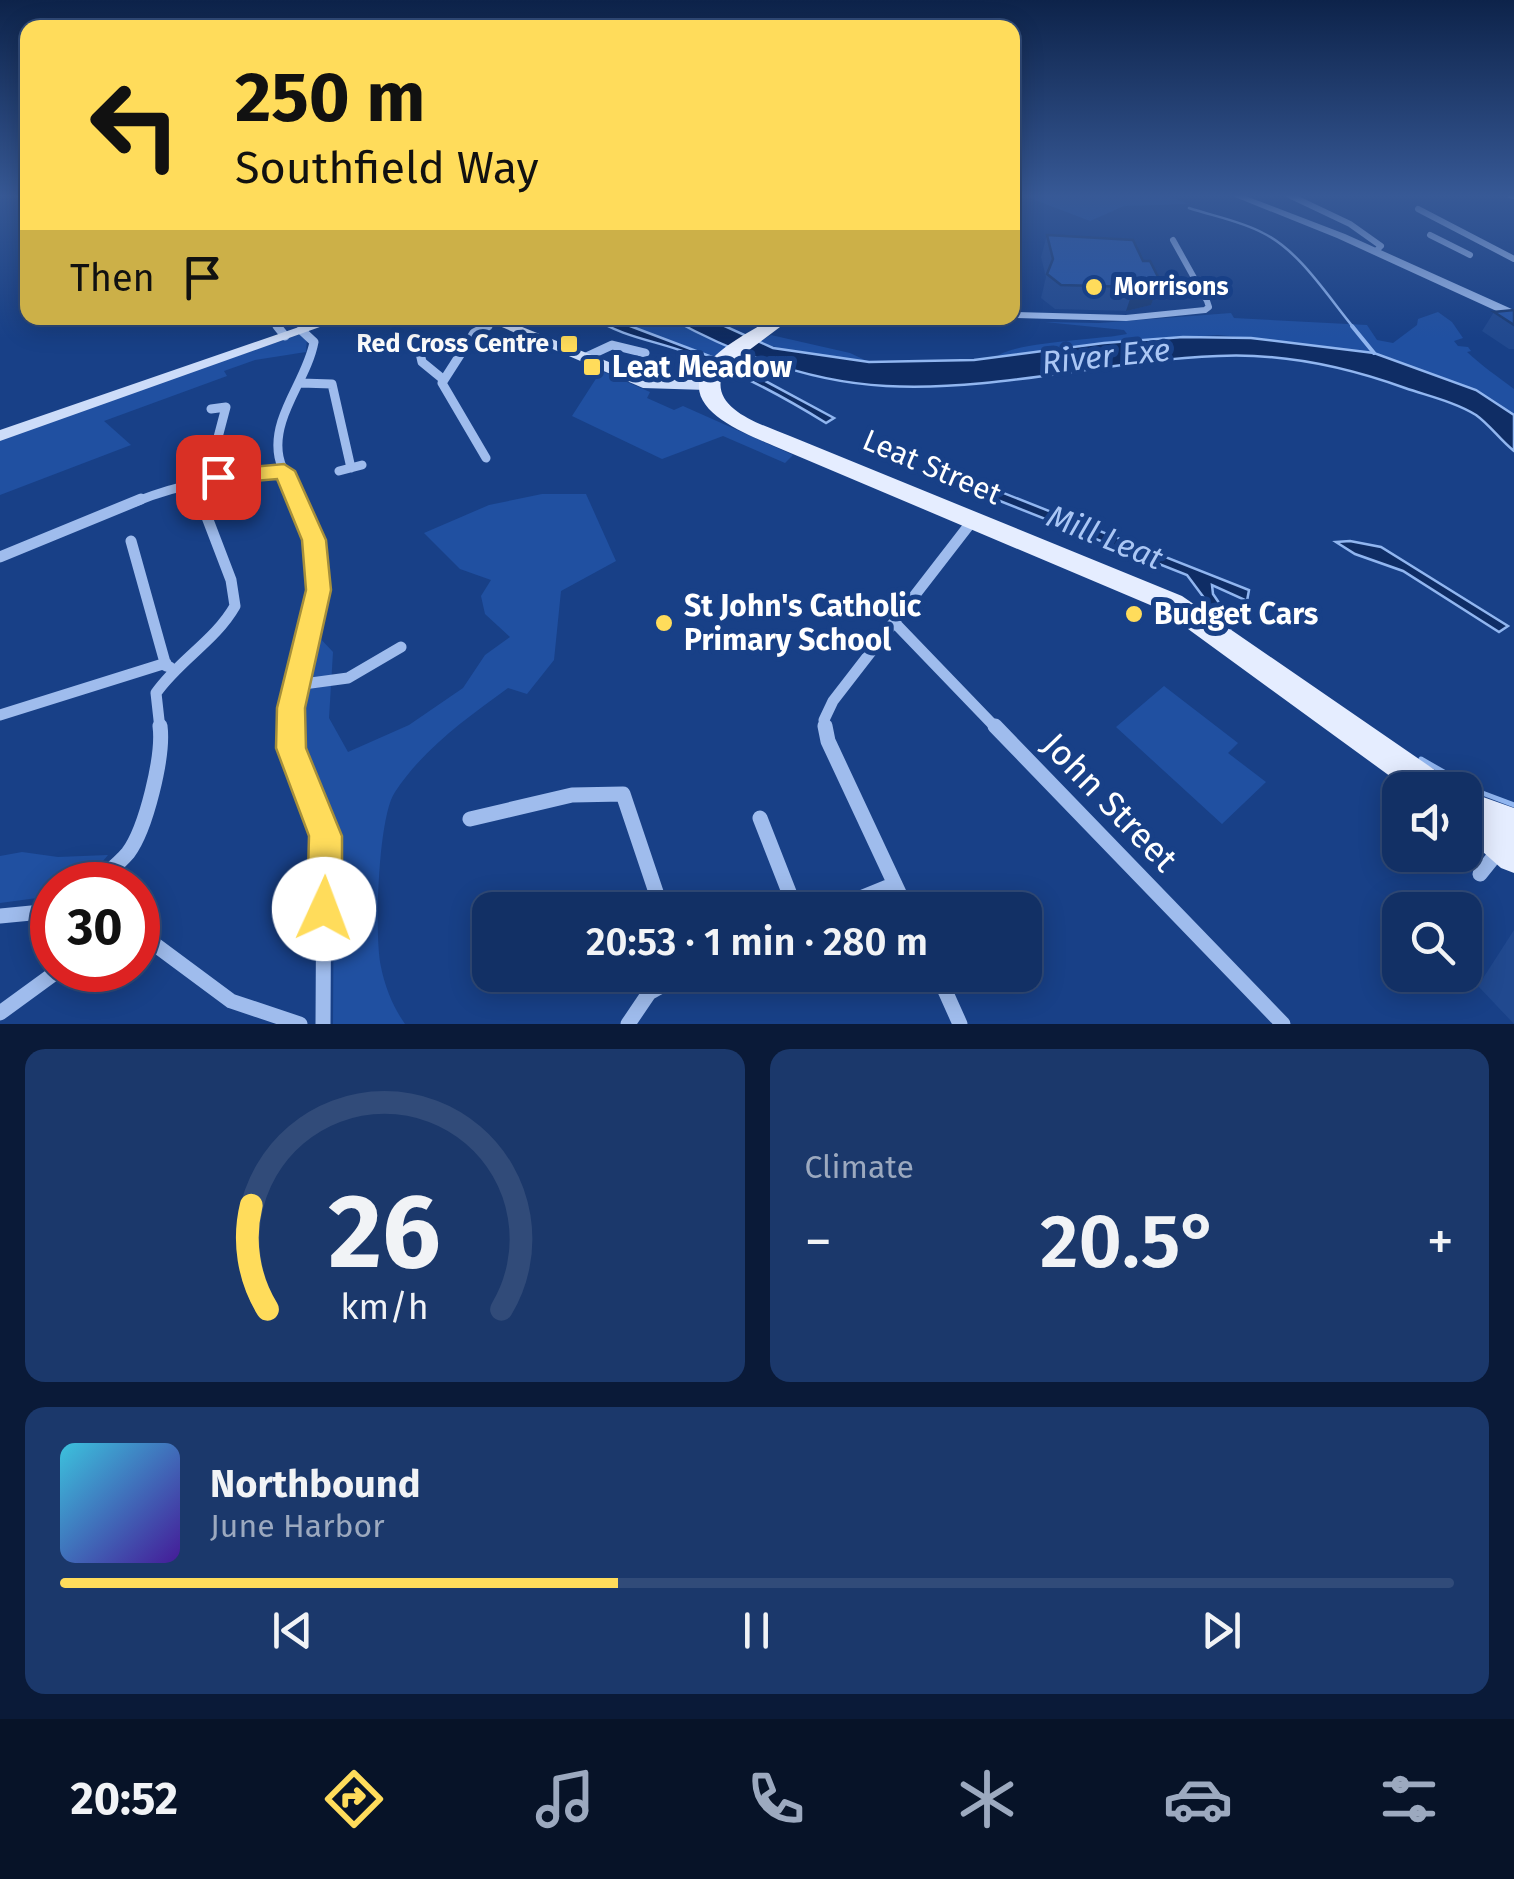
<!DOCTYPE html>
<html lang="en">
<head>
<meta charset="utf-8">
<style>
  body { margin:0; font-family:"Fira Sans",sans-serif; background:#1b386b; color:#f1f3f6; height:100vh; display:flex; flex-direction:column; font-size:38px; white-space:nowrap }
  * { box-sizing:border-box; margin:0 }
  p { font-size:32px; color:#9ca9bf }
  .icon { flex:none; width:55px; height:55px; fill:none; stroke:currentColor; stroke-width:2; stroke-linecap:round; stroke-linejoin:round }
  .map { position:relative; height:1024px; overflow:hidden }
  .details { display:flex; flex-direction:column; gap:25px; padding:25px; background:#0a1a38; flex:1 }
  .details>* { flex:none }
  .top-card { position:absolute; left:20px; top:20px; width:1000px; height:305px; border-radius:20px; box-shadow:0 5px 25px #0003,0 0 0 2px #314b79; background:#ffdc5b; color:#111; overflow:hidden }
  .controls { position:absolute; left:1382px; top:772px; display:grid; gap:20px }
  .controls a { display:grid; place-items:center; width:100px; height:100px; border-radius:20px; background:#123065; box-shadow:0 5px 25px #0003,0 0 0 2px #314b79; font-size:50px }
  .speed { position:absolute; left:30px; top:862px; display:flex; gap:20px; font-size:50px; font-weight:700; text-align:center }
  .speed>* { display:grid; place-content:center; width:130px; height:130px; border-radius:50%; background:#123065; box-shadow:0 5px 25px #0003,0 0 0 2px #314b79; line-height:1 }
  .speed .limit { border:15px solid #d22; background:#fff; color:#111 }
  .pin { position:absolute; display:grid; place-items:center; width:85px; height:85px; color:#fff; margin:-42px; border-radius:20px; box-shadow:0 5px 15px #0006 }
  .me { position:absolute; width:110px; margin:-55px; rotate:2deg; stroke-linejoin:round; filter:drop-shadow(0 0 8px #0008) }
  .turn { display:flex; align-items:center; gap:35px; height:210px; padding:0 50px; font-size:45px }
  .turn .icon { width:130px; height:130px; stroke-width:2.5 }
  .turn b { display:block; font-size:70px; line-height:85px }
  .then { display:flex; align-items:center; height:95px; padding:0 50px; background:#0003; gap:20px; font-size:38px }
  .big { font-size:75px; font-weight:600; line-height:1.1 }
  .details .tile { flex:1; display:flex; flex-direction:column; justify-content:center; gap:15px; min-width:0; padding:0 35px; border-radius:20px; background:#1b386b }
  .details .dial { align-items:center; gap:0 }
  .dial svg { height:260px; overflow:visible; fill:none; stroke:#314b79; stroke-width:7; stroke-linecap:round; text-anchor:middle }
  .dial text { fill:#f1f3f6; stroke:none }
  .song { display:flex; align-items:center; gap:30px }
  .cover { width:120px; height:120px; border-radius:15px; background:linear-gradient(135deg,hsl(190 70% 55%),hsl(260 70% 35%)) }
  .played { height:10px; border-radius:5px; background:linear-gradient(90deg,#ffdc5b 40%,#314b79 40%) }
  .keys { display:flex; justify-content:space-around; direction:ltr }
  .heat { display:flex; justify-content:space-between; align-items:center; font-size:55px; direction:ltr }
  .details .tiles { flex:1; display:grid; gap:25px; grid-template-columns:1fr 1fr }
  .tile:last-child { grid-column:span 2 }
  .trip { position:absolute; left:472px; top:892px; width:570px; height:100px; border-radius:20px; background:#123065; box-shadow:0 5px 25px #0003,0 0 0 2px #314b79; font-weight:600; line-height:100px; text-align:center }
  .menu { display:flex; height:160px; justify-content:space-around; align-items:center; background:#071328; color:#9ca9bf }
  .menu .icon { width:70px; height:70px }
  .menu .current { color:#ffdc5b }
  .menu b { font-size:45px; color:#f1f3f6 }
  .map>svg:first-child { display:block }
  .green { fill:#2050a1 }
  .water { fill:#0f2d65; stroke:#91b6f0; stroke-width:2.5 }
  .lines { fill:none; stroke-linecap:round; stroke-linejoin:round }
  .stream-far2 { stroke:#91b6f0; stroke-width:2.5 }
  .stream-far1 { stroke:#91b6f0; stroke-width:4 }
  .stream { stroke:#91b6f0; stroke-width:5 }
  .minor-far3 { stroke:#9fbced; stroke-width:6 }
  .minor-far2 { stroke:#9fbced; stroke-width:9 }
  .minor-far1 { stroke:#9fbced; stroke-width:11 }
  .minor { stroke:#9fbced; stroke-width:15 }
  .tertiary { fill:#9fbced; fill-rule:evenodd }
  .secondary { fill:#ccdcf9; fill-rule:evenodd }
  .primary { fill:#e5edff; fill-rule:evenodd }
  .wall { fill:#21498f }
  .shaded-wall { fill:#1b3c74 }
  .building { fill:#2655a6; stroke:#1b3c74; stroke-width:2.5 }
  .route { fill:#ffdc5b; stroke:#a68f3b; stroke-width:2.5 }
  .poi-dot { fill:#ffdc5b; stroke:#184087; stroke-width:4 }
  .labels { text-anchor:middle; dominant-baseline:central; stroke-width:10; stroke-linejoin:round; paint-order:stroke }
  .far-poi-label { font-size:25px; font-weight:bold; fill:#fff; stroke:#184087; text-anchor:start }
  .poi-label { font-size:30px; font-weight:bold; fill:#fff; stroke:#184087; text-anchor:start }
  .street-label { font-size:30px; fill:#fff; stroke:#184087 }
  .water-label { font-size:32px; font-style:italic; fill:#abc7f5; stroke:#184087 }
  .near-street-label { font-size:35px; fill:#fff; stroke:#184087 }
</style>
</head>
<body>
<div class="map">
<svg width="1514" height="1024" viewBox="0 0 1514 1024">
  <rect width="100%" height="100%" fill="#184087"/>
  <!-- green -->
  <path class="green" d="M1022,195H1165L1189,204L1124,206L1090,221Z
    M1438,312L1452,322L1463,338L1454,341L1458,346L1468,347L1471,351L1467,352C1482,366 1497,376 1514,389V415L1476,390L1374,353L1251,338L1218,335L1104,343L996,358C1008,342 1100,340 1127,334L1124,330L1045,322L1099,323L1231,313L1234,318L1367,325L1377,340L1393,343L1417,325L1418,319Z
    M609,318H670L731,347L715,357Z
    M301,334L307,338L306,352L255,360L224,371L227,376L104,421L131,445L0,495V437Z
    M771,335L850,353L869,362L792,352L759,342Z
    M604,372L650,392L647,398L674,410L683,406L793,455L785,463L723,436L662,459L572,416L599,374Z
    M542,494H586L616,561L561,591L554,660L527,694L508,688C467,718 424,748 395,792C378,816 374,937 381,967C385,987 393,1007 405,1024H333L334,865L324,817L298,750L296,709L317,635L333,652L329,718L348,752L409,725L463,688L485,655L510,637L485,614L481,596L491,580L460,569L424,533L489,505Z
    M1164,686L1238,743L1228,753L1266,782L1222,824L1116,727Z
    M22,852L58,857L108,855C91,876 80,885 52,885V896L0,903V856Z"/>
  <!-- water -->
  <path class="water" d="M594,318H609L741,368L834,418L826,423C781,395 737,372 688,353C657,341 622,337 594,318Z
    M670,318H707L773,348L869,362L974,360L1104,343L1183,337L1251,338L1374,353L1476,390L1514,415V451C1500,440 1490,425 1476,415C1455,402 1428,396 1405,388C1347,367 1281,353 1218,356C1107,360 998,392 886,386C809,382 737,355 670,318Z
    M968,479L1249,590L1247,601L1212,585L1213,594L1235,626L1228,630L1187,575L962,486Z
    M1350,541L1381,547L1508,626L1499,632L1403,571L1355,554L1336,542Z"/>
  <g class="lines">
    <!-- stream-far2 -->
    <path class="stream-far2" d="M1189,208C1213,216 1241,221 1263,233C1300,251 1328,297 1354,328"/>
    <!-- stream-far1 -->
    <path class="stream-far1" d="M1352,326L1374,353"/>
    <!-- stream -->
    <path class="stream" d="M1421,759L1477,791L1514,805"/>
    <!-- minor-far3 -->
    <path class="minor-far3" d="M1289,195L1350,224L1381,246L1377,250
      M1510,195L1514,196
      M1418,209L1514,259
      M1430,235L1470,255
      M1012,315L1126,318L1205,310L1209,307L1207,301L1173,240
      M276,318L278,328
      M483,328L497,321"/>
    <!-- minor-far2 -->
    <path class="minor-far2" d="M277,326L285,336
      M416,335L422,362L444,380
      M584,358L612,345L645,353
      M301,383L332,384L351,468
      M486,458L442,383L474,333L488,326
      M339,471L362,465
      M207,479L226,407L211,409
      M193,482L201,502
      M135,502C184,482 232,476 284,471
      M297,502C291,487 282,472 279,457C271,417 307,380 314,342L301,330"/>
    <!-- minor-far1 -->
    <path class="minor-far1" d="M131,541L166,666L170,667
      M0,557L141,499
      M894,622L997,729
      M296,685L348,678L401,647
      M0,715L166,663
      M160,729L156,693C179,660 215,641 235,606L231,580L200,499
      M289,729C291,680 312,637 318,590C322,559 308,527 296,499
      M826,729L824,720L833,701L973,520"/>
    <!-- minor -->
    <path class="minor" d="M289,726L294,762L324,840L323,1024
      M825,726L828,741L907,910
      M995,726L1283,1024
      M760,818L796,910
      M470,819L572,795L623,794L662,910
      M1480,874L1500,849
      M93,885C104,875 118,865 128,853C146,829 164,756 160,726
      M831,910L895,884
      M0,916L52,911
      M138,932L231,1001L300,1024
      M938,975L960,1024
      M0,1013L59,970
      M628,1024L649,993L681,975"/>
    <!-- tertiary -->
    <path class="tertiary" d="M13,195H28V202Z
      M1230,195H1243L1345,234L1514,310V319L1337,238Z"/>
    <!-- secondary -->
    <path class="secondary" d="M325,318H345L0,441V430Z
      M481,318H500L651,379L706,380L714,385L706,390L643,388Z"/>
    <!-- primary -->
    <path class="primary" d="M772,318H792L725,368C704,408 761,424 790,436L1182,596L1448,779L1453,790H1409L1162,610L774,446C744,433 674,407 708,364C722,345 752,331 772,318Z
      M1469,792L1514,808V873L1501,868L1465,836V793Z"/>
  </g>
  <!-- wall -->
  <path class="wall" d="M1047,235L1143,261L1160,281L1151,305L1126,311L1055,309L1041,298L1046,277L1041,257Z
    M1514,310V349H1509L1482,331L1494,312Z
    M1514,930V1024L1478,986Z"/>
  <!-- shaded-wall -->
  <path class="shaded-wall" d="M1160,281L1151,305L1126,311L1134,287Z"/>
  <!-- building -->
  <path class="building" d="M1047,235L1133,240L1143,261H1150L1160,281L1134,287L1061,285L1047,274L1053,259Z
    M1514,310V325L1494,312Z"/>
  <!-- sky -->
  <linearGradient id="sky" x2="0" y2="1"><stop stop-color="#0d234a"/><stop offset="0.58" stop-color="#375996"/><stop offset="1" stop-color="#375996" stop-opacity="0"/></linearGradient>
  <rect width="1514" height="338" fill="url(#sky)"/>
  <!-- route -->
  <path class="route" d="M284,464L295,471L326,540L331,590L305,708L306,748L342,836V909L337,921L324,926L312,921L307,909L309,836L276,748L277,708L306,590L302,540L277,479L218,484L207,477L218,470Z"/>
  <!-- markers -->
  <g class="poi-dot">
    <circle cx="1094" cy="287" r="10"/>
    <rect x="559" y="334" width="20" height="20" rx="5"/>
    <rect x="582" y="357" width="20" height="20" rx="5"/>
    <circle cx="1134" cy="614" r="10"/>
    <circle cx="664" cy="623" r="10"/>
  </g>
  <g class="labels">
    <!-- far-poi labels -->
    <g class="far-poi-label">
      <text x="1114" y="287">Morrisons</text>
      <text x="549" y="344" text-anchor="end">Red Cross Centre</text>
    </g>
    <!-- poi labels -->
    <g class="poi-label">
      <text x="612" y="367">Leat Meadow</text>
      <text x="684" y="606">St John's Catholic<tspan x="684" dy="34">Primary School</tspan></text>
      <text x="1154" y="614">Budget Cars</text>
    </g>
    <!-- street labels -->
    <g class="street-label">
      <text transform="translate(932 467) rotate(23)">Leat Street</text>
    </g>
    <!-- water labels -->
    <g class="water-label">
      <text transform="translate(1106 356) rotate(-6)">River Exe</text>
      <text transform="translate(1105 537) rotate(22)">Mill Leat</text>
    </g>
    <!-- near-street labels -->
    <g class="near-street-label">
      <text transform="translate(1110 802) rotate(46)">John Street</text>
    </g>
  </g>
</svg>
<div class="controls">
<a><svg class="icon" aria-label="sound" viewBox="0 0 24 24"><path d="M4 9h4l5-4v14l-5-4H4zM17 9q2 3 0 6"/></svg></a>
<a><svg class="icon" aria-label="search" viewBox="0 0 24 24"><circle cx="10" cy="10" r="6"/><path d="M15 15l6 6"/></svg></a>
</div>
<div class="speed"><div class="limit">30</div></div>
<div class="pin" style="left:218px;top:477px;background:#d93025"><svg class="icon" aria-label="arrive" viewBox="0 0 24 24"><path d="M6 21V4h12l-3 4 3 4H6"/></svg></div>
<svg class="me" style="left:324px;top:909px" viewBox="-20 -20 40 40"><circle r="19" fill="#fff"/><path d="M0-13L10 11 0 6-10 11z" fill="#ffdc5b"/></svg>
<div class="trip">20:53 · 1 min · 280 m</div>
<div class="top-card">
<div class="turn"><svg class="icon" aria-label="left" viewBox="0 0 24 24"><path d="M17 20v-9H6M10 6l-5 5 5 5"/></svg><div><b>250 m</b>Southfield Way</div></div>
<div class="then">Then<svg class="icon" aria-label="arrive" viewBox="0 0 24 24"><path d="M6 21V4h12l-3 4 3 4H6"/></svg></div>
</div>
</div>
<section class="details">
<div class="tiles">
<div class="tile dial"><svg viewBox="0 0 100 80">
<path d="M14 69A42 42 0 1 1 86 69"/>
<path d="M14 69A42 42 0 0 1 9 37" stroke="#ffdc5b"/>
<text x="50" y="56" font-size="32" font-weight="700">26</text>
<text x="50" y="72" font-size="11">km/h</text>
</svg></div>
<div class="tile"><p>Climate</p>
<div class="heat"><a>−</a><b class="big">20.5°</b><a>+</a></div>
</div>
<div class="tile">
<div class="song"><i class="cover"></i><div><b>Northbound</b><p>June Harbor</p></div></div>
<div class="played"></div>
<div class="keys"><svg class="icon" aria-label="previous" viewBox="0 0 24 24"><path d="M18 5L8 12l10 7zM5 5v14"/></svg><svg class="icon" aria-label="pause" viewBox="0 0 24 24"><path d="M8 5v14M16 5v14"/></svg><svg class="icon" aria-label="next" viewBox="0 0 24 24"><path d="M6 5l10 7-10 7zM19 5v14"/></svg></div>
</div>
</div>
</section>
<nav class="menu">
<b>20:52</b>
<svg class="icon current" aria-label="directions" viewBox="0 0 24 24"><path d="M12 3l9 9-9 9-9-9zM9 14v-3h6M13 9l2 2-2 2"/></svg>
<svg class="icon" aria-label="music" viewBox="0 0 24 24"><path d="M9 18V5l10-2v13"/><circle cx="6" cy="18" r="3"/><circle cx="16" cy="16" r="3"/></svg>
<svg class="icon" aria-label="phone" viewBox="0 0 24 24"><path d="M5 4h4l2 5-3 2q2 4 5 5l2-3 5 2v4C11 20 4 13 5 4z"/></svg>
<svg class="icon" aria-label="climate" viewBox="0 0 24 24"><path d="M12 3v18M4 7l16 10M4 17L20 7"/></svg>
<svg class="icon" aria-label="car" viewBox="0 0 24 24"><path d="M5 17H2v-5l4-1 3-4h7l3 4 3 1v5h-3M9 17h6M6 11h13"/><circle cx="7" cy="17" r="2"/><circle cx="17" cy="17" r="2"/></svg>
<svg class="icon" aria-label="filters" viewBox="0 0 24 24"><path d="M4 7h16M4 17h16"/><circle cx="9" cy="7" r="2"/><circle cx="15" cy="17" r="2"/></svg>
</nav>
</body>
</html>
